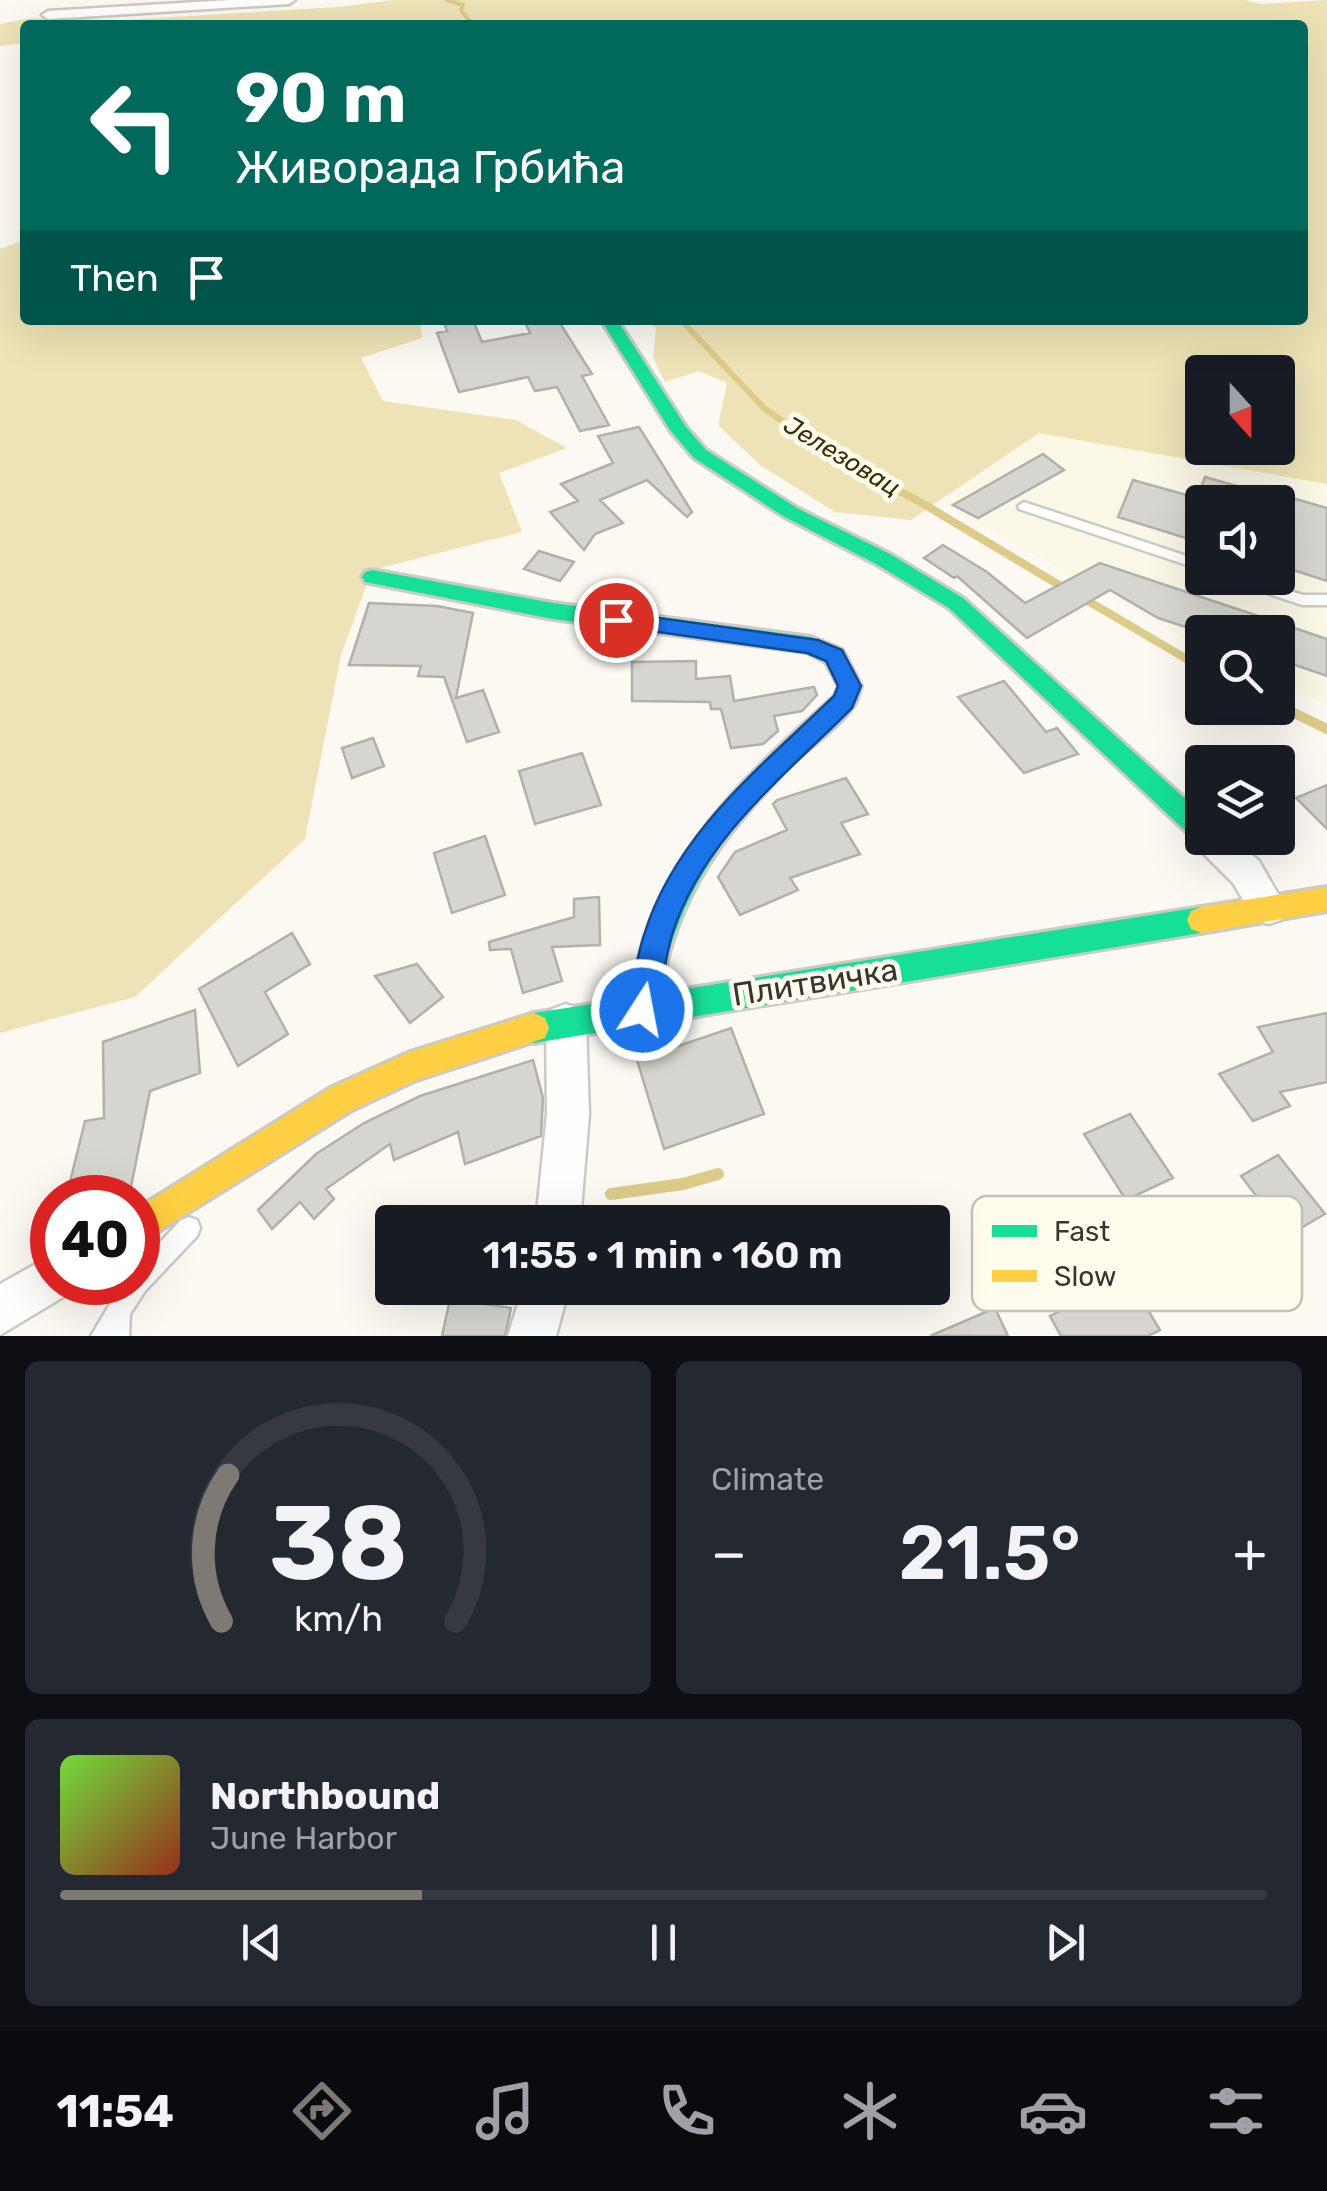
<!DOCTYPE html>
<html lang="en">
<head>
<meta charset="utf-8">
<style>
  body { margin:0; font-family:Rubik,sans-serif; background:#242831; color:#f1f3f6; height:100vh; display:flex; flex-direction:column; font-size:38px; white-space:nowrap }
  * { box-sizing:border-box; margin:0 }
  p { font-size:32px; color:#9ea1a6 }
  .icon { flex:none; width:55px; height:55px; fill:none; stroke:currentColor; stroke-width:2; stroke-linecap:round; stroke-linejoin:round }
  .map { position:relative; height:1336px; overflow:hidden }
  .details { display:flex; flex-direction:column; gap:25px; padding:25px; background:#0d0f14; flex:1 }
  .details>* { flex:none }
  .hud { position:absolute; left:20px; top:20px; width:1288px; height:305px; border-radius:10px; box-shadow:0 10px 40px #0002; background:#00695c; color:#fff; overflow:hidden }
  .needle { width:65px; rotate:159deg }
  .buttons { position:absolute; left:1185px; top:355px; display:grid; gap:20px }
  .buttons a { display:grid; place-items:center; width:110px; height:110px; border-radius:10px; background:#171b24; box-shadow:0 10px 40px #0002; font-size:50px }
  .speed { position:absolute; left:30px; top:1175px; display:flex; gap:20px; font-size:50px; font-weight:700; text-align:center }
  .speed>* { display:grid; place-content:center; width:130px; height:130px; border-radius:50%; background:#171b24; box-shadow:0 10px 40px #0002; line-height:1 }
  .speed .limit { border:15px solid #d22; background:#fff; color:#111 }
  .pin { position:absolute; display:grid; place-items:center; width:85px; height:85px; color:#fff; margin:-42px; border:5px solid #fff; border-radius:50%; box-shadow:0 2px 10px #0007 }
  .me { position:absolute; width:110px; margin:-55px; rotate:11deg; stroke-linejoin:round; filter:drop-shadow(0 0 8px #0008) }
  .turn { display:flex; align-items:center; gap:35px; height:210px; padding:0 50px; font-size:45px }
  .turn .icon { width:130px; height:130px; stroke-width:2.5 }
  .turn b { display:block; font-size:70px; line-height:85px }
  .then { display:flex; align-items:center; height:95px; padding:0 50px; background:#0003; gap:20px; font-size:38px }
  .big { font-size:75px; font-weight:600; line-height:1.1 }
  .details .widget { flex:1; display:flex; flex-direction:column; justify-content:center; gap:15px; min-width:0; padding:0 35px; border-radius:15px; background:#242831 }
  .details .dial { align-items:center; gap:0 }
  .dial svg { height:260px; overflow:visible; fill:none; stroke:#363941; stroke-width:7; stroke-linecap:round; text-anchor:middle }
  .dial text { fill:#f1f3f6; stroke:none }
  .song { display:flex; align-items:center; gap:30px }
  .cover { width:120px; height:120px; border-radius:15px; background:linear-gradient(135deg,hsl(100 70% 55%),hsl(10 70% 35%)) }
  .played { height:10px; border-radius:5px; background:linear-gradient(90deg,#7c7a73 30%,#363941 30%) }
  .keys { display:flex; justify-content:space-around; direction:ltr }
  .heat { display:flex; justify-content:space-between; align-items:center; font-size:55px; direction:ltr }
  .details .tiles { flex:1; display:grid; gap:25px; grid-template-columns:1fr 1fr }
  .widget:last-child { grid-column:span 2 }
  .trip { position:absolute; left:375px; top:1205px; width:575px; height:100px; border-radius:10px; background:#171b24; box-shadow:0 10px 40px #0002; font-weight:600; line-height:100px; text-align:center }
  .tabs { display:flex; height:160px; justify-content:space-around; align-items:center; background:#090b0e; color:#9ea1a6 }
  .tabs .icon { width:70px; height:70px }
  .tabs .on { color:#7c7a73 }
  .tabs b { font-size:45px; color:#f1f3f6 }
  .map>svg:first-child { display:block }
  .built { fill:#faf7e6; fill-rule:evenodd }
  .green { fill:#eee3b6; fill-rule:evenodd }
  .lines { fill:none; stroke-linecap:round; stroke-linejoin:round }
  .stream-far4 { stroke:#dccc88; stroke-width:4 }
  .stream-far3 { stroke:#dccc88; stroke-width:6 }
  .stream-far2 { stroke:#dccc88; stroke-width:8 }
  .stream-far1 { stroke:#dccc88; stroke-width:10 }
  .stream { stroke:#dccc88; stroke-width:12 }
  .building { fill:#d7d5cf; stroke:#b1b0aa; stroke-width:2.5 }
  .lane-casing { stroke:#cccac4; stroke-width:5 }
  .street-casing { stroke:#cccac4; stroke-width:5 }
  .fast-casing { stroke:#cccac4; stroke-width:6 }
  .slow-casing { stroke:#cccac4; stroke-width:6 }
  .lane { fill:#fefefd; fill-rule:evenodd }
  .street { fill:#fefefd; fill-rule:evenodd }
  .fast { fill:#16e098; fill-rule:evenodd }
  .slow { fill:#ffcf43; fill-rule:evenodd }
  .route { fill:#1a73e8; stroke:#114b97; stroke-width:2.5 }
  .labels { text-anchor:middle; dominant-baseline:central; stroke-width:10; stroke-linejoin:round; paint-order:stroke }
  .far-water-label { font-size:25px; font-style:italic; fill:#392f05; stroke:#fffcee }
  .near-street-label { font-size:32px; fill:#37352f; stroke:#fffcee }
  .key { fill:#fffcee; stroke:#c3c0b5; stroke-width:2.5 }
  .key-label { font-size:28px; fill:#37352f }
</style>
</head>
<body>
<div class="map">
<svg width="1327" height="1336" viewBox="0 0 1327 1336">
  <rect width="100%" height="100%" fill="#fbf9f2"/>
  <!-- built -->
  <path class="built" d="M1039,433L1327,484V703L1278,687V632H1202V648L944,504ZM1202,502H1278V578H1202Z"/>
  <!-- green -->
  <path class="green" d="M394,0H1244L1261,4L1327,0V484L1039,433L911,520L835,512L760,465L718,425L727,383L699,371L665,382L653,358L656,328L648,320H1302V25H25V43L0,46V24L31,18L123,20L338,7ZM1202,372H1278V448H1202Z
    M25,240V320H420L422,338L361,358L383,401L516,420L567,448L499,473L522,532L372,570L341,655L305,839L135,997L0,1033V249Z"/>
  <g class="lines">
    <!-- stream-far4 -->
    <path class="stream-far4" d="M447,0L463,5L461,10L469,21L484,25"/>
    <!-- stream-far3 -->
    <path class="stream-far3" d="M681,320L764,408L819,447"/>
    <!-- stream-far2 -->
    <path class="stream-far2" d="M814,445L922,503L1069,591
      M1083,598L1202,668"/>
    <!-- stream-far1 -->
    <path class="stream-far1" d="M1278,705L1327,729"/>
    <!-- stream -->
    <path class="stream" d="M611,1194L683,1184L718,1174"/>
  </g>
  <!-- building -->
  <path class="building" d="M443,320H473L482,342L530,333L524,320H558L592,374L582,376L609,425L580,431L557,387L535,391L528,377L459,392L437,333L447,331Z
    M639,427L692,512L687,517L647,480L600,500L623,523L595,534L584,550L550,512L578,501L561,484L613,463L598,436Z
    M1043,454L1064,470L978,518L953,505Z
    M1205,477L1272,496L1271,502H1202V543L1118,517L1133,480L1197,498Z
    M1278,494L1327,508V581L1278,565Z
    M943,545L987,572L1025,603L1100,563L1327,639V676L1278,659V632H1201L1158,618L1110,590L1027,638L957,576L954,578L924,558Z
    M539,551L574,562L560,581L524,569Z
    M369,603L437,606L473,613L456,698L483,690L499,732L467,742L444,677L418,676L421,666L349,665Z
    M696,661V679L730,676L734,701L814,687L817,695L802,711L774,716L778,731L763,744L731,748L721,709H711L710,702L632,701V662Z
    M1004,681L1046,732L1057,728L1078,754L1024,773L958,697Z
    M373,738L384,766L352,778L342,748Z
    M582,753L601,805L535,824L519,771Z
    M846,778L868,814L841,823L860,854L790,878L798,890L740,915L718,877L735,852L787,830L773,804L777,800Z
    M1327,785V829L1296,798Z
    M485,836L505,895L452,913L434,853Z
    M599,897L600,945L552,947L562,981L523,993L511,949L490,950L489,942L574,917V899Z
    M292,933L310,964L265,992L288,1034L238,1066L199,989Z
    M417,964L443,997L410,1023L375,976Z
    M195,1010L200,1073L150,1091L130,1192L123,1198H66L85,1121L104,1118L103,1042Z
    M1327,1013V1082L1280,1092L1290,1106L1253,1121L1219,1074L1273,1052L1258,1027Z
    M731,1028L764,1114L664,1149L637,1060Z
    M533,1060L543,1098L541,1136L465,1164L458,1132L394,1160L390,1144L326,1189L334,1199L314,1219L300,1202L272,1229L258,1210L316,1154L364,1123L420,1096Z
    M1130,1114L1173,1178L1126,1200L1084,1134Z
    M1278,1155L1325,1214L1287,1236L1241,1176Z
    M1109,1245L1160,1330L1148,1336H1061L1050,1316L1060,1311L1042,1278Z
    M450,1299L511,1308L505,1336H442Z
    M995,1308L1008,1336H930Z"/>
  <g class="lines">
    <defs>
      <path id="lane" d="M1024,502L1202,561V570L1019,509L1018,506Z
        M1229,578H1249L1303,595H1327V605H1302L1231,581Z
        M189,1217L197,1220L200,1228L197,1236L145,1291L130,1314L129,1336H91L123,1282H138V1266L181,1220Z"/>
      <path id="street" d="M230,0H295L289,4L48,19L42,15L48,11Z
        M1202,826V838H1233L1259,861L1286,908L1281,920L1268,924L1255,920L1233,883L1198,848L1193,838Z
        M566,1004L580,1009L586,1023L589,1114L580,1222H536L547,1114L546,1023L552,1009Z
        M52,1255V1282H73L68,1294L0,1335V1284Z
        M523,1288H569L556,1336H508Z"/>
      <path id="fast" d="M601,320H617L686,427L706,450L797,508L890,554L963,598L1202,814V838H1211L1202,841L1193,838L949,608L876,564L783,516L694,458L670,430Z
        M372,570L553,603L811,637L842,650L861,686L856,701C843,724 815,742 796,760C726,830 676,894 660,993L1201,907L1211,911L1215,920L1211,929L1201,933L534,1043L523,1038L519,1028L523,1018L534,1013L630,998C656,858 733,787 835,696L839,686L826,662L807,652L553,619L365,582L362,577L365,572Z"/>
      <path id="slow" d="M1327,887V911L1201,933L1191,929L1187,920L1191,911L1201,907Z
        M534,1013L545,1018L549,1028L545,1038L414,1081L352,1110L138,1244V1208L330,1088L410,1052Z"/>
    </defs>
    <!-- lane casing -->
    <use href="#lane" class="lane-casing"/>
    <!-- street casing -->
    <use href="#street" class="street-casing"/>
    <!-- fast casing -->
    <use href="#fast" class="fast-casing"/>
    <!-- slow casing -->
    <use href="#slow" class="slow-casing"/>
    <!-- lane -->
    <use href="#lane" class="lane"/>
    <!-- street -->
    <use href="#street" class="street"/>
    <!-- fast -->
    <use href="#fast" class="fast"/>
    <!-- slow -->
    <use href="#slow" class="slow"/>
  </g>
  <!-- route -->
  <path class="route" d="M616,612L818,640L842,650L861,686L852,708C785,775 701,841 672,935C665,959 662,986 657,1010L653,1021L642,1025L632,1021L628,1010C633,986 636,959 644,935C675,834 761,767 834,696L838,686L826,661L807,653L609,625L606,620L609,614Z"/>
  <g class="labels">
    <!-- far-water labels -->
    <g class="far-water-label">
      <text transform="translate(842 456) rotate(31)">Јелезовац</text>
    </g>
    <!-- near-street labels -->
    <g class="near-street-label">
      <text transform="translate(815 982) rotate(-9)">Плитвичка</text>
    </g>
  </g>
  <!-- legend -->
  <rect x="972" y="1196" width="330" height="115" rx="15" class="key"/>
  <rect x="992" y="1225" width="45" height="12" fill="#16e098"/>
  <rect x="992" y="1270" width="45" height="12" fill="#ffcf43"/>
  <g class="key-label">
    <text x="1054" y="1241">Fast</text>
    <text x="1054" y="1286">Slow</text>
  </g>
</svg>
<div class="buttons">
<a><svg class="needle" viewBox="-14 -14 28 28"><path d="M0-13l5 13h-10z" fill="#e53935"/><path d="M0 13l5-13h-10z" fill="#9ea1a6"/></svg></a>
<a><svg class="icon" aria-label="sound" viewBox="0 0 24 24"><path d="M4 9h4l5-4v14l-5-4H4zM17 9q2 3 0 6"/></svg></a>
<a><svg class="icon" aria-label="search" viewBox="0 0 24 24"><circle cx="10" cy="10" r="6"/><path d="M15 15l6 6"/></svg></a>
<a><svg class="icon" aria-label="layers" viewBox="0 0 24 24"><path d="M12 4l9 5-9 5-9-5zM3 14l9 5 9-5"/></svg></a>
</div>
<div class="speed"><div class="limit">40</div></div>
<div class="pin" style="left:616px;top:620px;background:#d93025"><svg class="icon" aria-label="arrive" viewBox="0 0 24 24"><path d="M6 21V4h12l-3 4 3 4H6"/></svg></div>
<svg class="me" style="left:642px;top:1010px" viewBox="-20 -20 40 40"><circle r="17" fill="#1a73e8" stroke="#fff" stroke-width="3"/><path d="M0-11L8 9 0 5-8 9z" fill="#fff"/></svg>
<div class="trip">11:55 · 1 min · 160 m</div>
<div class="hud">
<div class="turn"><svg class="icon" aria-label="left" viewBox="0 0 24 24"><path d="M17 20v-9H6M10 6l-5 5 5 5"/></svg><div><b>90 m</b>Живорада Грбића</div></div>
<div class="then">Then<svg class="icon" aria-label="arrive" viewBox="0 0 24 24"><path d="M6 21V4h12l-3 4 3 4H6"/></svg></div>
</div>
</div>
<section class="details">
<div class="tiles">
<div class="widget dial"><svg viewBox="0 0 100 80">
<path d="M14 69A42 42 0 1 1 86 69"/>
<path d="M14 69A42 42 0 0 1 16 24" stroke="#7c7a73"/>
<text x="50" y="56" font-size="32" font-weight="700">38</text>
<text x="50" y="72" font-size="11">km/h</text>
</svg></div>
<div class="widget"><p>Climate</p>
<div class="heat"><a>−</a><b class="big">21.5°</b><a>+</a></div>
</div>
<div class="widget">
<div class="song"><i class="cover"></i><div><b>Northbound</b><p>June Harbor</p></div></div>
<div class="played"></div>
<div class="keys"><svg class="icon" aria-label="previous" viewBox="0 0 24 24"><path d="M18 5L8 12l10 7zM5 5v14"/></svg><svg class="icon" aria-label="pause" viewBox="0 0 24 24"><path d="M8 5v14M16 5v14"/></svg><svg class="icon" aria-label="next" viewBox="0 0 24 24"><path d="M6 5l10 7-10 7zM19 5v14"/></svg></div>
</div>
</div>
</section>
<nav class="tabs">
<b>11:54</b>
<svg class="icon on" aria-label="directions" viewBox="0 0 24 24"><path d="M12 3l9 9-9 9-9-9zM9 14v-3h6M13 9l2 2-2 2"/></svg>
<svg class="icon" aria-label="music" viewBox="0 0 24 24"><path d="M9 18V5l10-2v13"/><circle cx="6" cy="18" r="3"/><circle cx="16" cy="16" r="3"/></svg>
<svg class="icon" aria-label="phone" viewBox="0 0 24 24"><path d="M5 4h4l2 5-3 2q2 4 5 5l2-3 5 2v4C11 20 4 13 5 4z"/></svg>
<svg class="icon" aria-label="climate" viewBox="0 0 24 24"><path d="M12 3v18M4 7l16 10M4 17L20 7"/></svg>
<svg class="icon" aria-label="car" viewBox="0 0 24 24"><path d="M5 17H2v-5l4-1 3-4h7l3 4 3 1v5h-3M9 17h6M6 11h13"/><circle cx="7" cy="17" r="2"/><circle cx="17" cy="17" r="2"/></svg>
<svg class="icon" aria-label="filters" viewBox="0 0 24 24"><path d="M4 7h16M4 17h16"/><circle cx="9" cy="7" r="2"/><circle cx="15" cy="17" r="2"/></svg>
</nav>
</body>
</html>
